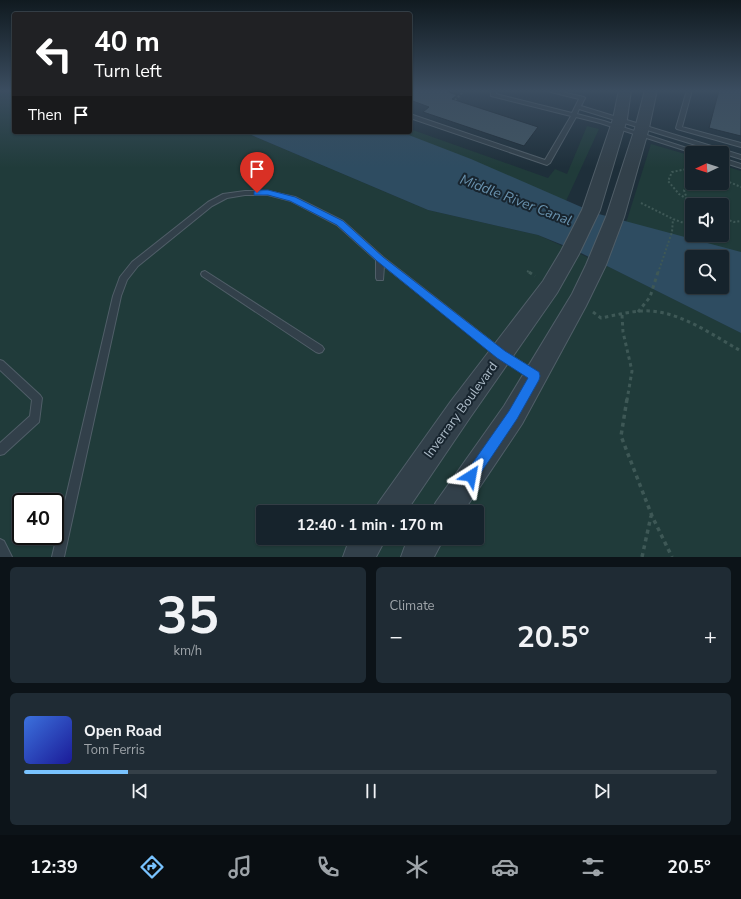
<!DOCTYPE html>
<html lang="en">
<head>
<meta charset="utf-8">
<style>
  body { margin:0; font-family:"Nunito Sans",sans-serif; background:#1f2b34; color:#f1f3f6; height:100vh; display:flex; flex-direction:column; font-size:15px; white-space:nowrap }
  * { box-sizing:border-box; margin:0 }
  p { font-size:13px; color:#9ea4a9 }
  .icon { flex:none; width:22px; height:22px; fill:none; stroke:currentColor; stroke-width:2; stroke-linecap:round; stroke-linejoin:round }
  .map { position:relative; height:557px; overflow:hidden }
  .details { display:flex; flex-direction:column; gap:10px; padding:10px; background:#0c1318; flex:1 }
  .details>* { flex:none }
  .banner { position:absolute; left:12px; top:12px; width:400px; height:122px; border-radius:4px; box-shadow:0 1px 3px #0004,0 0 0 1px #354048; background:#202124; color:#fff; overflow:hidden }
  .needle { width:26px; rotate:266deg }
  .buttons { position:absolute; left:685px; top:146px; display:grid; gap:8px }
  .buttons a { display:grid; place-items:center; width:44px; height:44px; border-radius:4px; background:#16232c; box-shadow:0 1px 3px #0004,0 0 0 1px #354048; font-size:20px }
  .speed { position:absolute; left:12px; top:493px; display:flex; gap:8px; font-size:20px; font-weight:700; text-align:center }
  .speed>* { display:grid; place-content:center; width:52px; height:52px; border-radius:50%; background:#16232c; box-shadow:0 1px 3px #0004,0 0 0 1px #354048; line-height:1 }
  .speed .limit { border:2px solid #111; border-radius:6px; background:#fff; color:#111 }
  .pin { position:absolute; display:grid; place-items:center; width:34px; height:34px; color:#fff; margin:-41px -17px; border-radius:50% 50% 50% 0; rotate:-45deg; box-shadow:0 0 4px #0007 }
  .pin .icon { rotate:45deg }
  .me { position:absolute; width:44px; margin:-22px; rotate:34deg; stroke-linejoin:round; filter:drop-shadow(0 0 3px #0008) }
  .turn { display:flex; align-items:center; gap:14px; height:84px; padding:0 16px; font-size:18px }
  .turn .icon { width:52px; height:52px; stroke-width:2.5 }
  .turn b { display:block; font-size:28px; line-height:34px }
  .then { display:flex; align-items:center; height:38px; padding:0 16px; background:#0003; gap:8px; font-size:15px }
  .big { font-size:30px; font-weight:700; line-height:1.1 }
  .details .tile { flex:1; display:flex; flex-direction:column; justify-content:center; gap:6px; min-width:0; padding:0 14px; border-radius:6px; background:#1f2b34 }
  .details .dial { align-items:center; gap:0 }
  .dial b { font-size:52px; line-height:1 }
  .song { display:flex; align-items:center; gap:12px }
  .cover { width:48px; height:48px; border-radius:6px; background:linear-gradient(135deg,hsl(220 70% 55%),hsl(240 70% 35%)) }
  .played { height:4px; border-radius:2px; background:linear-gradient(90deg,#79c3ff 15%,#354048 15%) }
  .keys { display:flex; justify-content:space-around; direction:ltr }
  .heat { display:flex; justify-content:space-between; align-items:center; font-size:22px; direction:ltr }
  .details .tiles { flex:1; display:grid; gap:10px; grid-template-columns:1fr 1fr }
  .tile:last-child { grid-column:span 2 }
  .trip { position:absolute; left:256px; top:505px; width:228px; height:40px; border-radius:4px; background:#16232c; box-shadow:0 1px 3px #0004,0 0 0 1px #354048; font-weight:700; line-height:40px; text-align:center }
  .menu { display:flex; height:64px; justify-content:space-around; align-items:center; background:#090e12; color:#9ea4a9 }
  .menu .icon { width:28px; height:28px }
  .menu .selected { color:#79c3ff }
  .menu b { font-size:18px; color:#f1f3f6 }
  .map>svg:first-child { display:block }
  .green { fill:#203b3a; fill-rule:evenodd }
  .water { fill:#2e4c61; fill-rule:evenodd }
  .building { fill:#415562; stroke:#1a2731 }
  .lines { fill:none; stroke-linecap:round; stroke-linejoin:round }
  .service-casing { stroke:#505e68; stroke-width:2 }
  .tertiary-casing { stroke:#505e68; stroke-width:2 }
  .path-far2 { stroke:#3e5856; stroke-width:2; stroke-dasharray:2 2; stroke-linecap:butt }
  .path-far1 { stroke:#3e5856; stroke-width:3; stroke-dasharray:3.5 3.5; stroke-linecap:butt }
  .path { stroke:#3e5856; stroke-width:3.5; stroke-dasharray:4 4; stroke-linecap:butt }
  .service { fill:#32404a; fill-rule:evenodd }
  .tertiary { fill:#32404a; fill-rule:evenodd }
  .route { fill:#1a73e8; stroke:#114b97 }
  .labels { text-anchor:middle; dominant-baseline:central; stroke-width:4; stroke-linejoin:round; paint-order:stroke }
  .street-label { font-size:13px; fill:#acbbc7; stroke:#18252f }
  .water-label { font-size:14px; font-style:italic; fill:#6992ae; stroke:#18252f }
</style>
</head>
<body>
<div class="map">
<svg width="741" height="557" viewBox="0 0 741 557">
  <rect width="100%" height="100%" fill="#1e2f3a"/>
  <!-- green -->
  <path class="green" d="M0,90H14V132H244L428,210L538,235L609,267L741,333V557H0ZM21,502H55V536H21ZM263,512H477V538H263Z
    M587,126L599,129L566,201L393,132H410V129L548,178L555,169L567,174Z
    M651,144L692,156V183H722V165L741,171V254L625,226ZM692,205H722V235H692Z"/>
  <!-- water -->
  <path class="water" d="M244,132H401L471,159L595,213L741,252V333L575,250L538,235L428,210ZM692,257H722V287H692Z"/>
  <!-- building -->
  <path class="building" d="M410,90H444L457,95L452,99L538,127L524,146L423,112L429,107L410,100Z
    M719,90H741V136L709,128Z"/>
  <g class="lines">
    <defs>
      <path id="service" d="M491,90H496V94L572,113L579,99L543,90H553L584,97L585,98L581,106L741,155V159L579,109L577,114L604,121L702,153H693L600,123L576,117L550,163L547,165L410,118V114L545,160L571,116L491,96Z
        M687,90H692L682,127L741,143V147L677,129L676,128Z
        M722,158L741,164V168L722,162Z
        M245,191H268L295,197L343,221L383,257L504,351L537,372L539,375L537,378L534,379L531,378L498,357L384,266L383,280H377L376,278V260L337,225L291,201L268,195H245L227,198L212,206L138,266L127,280L121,296L64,557H52L113,296L120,277L132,262L208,202L223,194Z
        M205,271L322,346L324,349L322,352L319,353L316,352L202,276L201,274L202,272Z
        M0,360L3,361L40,395L42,398L39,422L4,454L0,455V443L30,416L32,400L0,370Z
        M0,539L4,541L12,557H0Z"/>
      <path id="tertiary" d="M619,90H631L627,119L600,210L579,254L557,293L469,419L406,512H374L379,502L451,401L543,281L561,251L582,210L613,119Z
        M645,90H657L649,128L624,217L606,265L586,306L522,424L463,512H431L436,502L504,406L572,294L586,265L606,217L635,128Z
        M353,538H386L376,557H343L347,546Z
        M411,538H444L434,557H401L405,546Z"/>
    </defs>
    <!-- service casing -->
    <use href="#service" class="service-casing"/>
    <!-- tertiary casing -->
    <use href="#tertiary" class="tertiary-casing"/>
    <!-- path-far2 -->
    <path class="path-far2" d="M455,100L465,90
      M722,179L741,187
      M692,181L684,190L687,199L693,205
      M687,199L679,194L668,181L672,172L692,168
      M641,203L673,219L692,226
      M722,218L734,222L741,221
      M527,271L531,273
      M658,273L672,232L673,219"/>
    <!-- path-far1 -->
    <path class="path-far1" d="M529,272L535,276
      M593,312L601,318C617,315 634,310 650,311C683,313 714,336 741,351
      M638,312L650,297L658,272
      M622,315L623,332L632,371L627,400"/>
    <!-- path -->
    <path class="path" d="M627,399L621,436L652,516L672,557
      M642,557L651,516"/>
    <!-- service -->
    <use href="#service" class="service"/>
    <!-- tertiary -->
    <use href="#tertiary" class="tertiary"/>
  </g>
  <!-- sky -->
  <linearGradient id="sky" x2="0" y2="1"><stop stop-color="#101a20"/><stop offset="0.54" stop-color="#3b4d60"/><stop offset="1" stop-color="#3b4d60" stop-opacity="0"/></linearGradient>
  <rect width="741" height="168" fill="url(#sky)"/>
  <!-- route -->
  <path class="route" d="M257,190H268L295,197L343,221L383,257L462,318L505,351L539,372L540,376L539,380L517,419L476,480L471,482L467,480L465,476L467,471L509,411L528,378L497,358L377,261L337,225L290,201L268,195H254V191Z"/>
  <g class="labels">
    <!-- street labels -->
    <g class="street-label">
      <text transform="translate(461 410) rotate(-54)">Inverrary Boulevard</text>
    </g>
    <!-- water labels -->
    <g class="water-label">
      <text transform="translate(516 200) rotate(21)">Middle River Canal</text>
    </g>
  </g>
</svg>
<div class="buttons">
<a><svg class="needle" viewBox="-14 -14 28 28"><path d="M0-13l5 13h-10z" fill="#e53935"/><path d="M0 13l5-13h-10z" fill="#9ea4a9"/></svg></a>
<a><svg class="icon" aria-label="sound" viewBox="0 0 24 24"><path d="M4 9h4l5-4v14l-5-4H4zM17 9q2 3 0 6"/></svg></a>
<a><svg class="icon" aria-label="search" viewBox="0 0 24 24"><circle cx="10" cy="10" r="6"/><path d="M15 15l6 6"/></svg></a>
</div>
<div class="speed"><div class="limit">40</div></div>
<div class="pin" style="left:257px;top:193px;background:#d93025"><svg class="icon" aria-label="arrive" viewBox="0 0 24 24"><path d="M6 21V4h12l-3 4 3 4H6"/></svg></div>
<svg class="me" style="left:471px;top:476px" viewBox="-20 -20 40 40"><path d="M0-17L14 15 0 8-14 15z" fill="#1a73e8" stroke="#fff" stroke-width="4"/></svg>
<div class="trip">12:40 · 1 min · 170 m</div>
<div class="banner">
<div class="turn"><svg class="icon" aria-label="left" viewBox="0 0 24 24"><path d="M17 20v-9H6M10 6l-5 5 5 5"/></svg><div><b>40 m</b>Turn left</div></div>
<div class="then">Then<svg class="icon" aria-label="arrive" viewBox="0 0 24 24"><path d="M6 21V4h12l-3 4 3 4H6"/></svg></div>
</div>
</div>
<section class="details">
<div class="tiles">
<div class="tile dial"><b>35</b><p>km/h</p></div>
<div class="tile"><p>Climate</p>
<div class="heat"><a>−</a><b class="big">20.5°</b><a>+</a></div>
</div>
<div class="tile">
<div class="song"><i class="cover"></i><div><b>Open Road</b><p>Tom Ferris</p></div></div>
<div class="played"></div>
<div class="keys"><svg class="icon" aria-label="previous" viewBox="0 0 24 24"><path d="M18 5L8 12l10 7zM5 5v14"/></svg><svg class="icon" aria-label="pause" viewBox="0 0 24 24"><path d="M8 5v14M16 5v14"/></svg><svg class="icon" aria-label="next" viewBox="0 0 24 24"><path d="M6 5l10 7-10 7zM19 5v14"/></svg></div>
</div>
</div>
</section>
<nav class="menu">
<b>12:39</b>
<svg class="icon selected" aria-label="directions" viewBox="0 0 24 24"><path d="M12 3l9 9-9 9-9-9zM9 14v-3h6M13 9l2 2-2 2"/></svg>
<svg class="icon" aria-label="music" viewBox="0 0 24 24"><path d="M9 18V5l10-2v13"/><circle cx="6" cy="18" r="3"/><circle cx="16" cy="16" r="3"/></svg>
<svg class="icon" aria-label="phone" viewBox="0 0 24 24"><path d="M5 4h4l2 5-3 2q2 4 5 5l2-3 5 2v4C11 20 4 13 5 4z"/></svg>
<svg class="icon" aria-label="climate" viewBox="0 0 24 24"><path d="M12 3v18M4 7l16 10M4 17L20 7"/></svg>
<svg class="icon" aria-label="car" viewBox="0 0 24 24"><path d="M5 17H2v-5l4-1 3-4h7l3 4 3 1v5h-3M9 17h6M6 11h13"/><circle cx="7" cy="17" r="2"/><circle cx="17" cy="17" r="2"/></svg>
<svg class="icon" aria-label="filters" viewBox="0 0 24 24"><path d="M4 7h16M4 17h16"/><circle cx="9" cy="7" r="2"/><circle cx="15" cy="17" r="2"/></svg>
<b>20.5°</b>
</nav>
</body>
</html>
